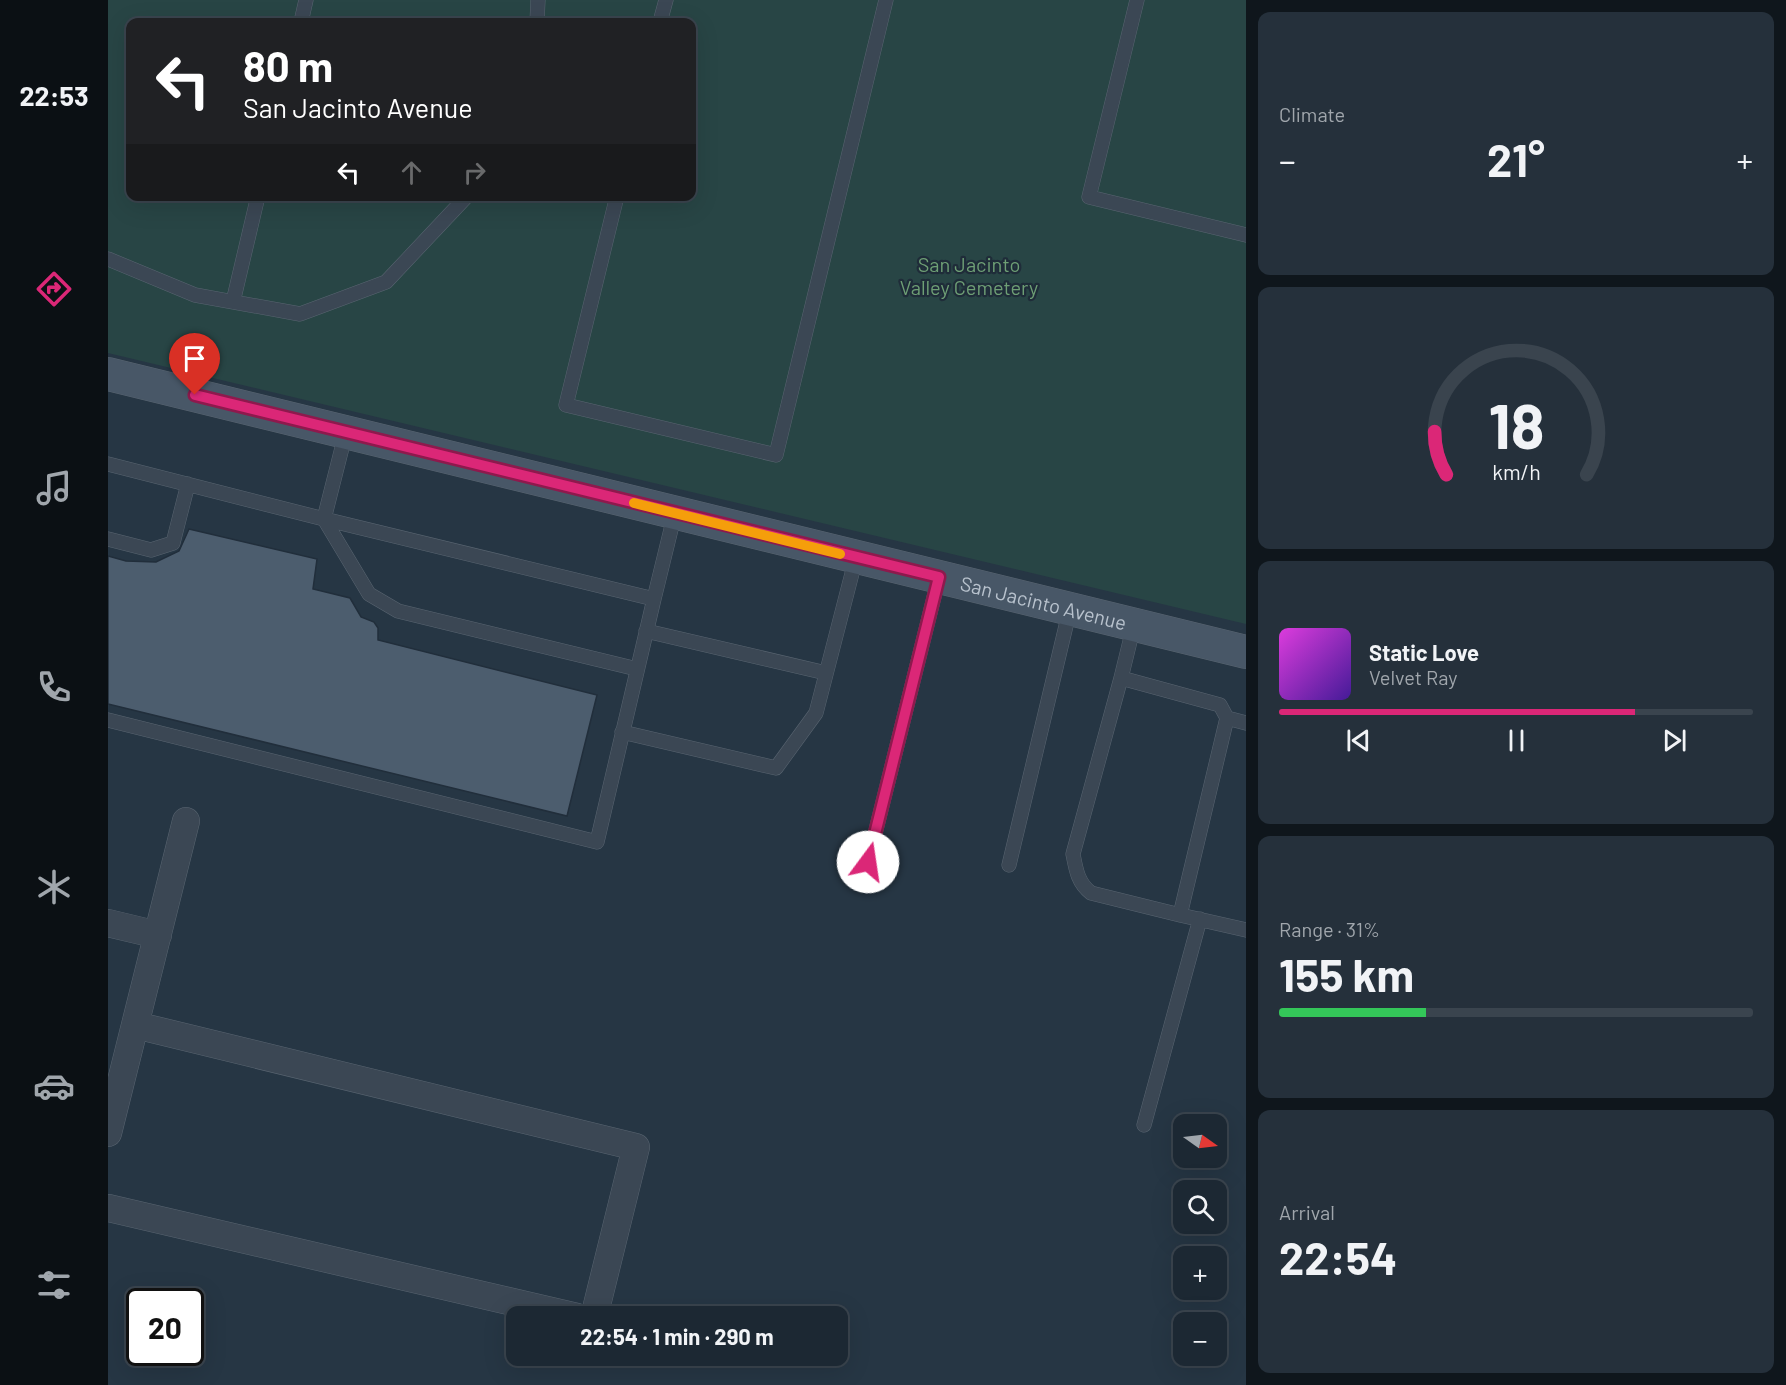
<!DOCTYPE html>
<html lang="en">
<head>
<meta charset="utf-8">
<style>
  body { margin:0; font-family:Barlow,sans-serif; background:#25303b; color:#f1f3f6; height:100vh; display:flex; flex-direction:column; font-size:22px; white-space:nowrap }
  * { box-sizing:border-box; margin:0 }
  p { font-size:20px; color:#a0a6ac }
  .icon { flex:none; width:33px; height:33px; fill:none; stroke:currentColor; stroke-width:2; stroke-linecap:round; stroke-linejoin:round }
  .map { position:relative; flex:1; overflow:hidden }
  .sheet { display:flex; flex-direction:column; gap:12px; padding:12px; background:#0f161c; width:540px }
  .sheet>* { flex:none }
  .banner { position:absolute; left:18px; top:18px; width:570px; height:183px; border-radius:12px; box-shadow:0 6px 24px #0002,0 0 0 2px #3a444e; background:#202124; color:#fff; overflow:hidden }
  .needle { width:39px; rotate:104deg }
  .controls { position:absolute; left:1065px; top:1114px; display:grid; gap:12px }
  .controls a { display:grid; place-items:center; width:54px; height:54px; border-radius:12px; background:#1c2833; box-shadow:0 6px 24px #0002,0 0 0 2px #3a444e; font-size:30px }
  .speed { position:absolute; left:18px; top:1288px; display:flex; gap:12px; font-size:30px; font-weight:700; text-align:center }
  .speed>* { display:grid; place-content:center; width:78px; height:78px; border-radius:50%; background:#1c2833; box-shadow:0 6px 24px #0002,0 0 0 2px #3a444e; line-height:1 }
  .speed .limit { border:3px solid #111; border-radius:9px; background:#fff; color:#111 }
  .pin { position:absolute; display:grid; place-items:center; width:51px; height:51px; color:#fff; margin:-62px -26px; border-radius:50% 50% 50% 0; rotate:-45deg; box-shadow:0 0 6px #0007 }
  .pin .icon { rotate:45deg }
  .me { position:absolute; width:66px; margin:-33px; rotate:14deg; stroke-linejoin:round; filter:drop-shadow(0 0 4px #0008) }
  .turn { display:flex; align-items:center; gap:21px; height:126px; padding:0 18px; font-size:27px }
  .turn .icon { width:78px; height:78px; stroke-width:2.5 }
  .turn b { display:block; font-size:42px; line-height:51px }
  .lanes { display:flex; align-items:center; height:57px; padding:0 18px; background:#0003; justify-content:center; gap:30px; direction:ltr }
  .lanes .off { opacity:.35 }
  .big { font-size:45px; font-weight:700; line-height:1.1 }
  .sheet .card { flex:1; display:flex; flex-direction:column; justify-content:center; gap:9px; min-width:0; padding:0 21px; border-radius:12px; background:#25303b }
  .sheet .dial { align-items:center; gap:0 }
  .dial svg { height:156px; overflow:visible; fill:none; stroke:#3a444e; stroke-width:7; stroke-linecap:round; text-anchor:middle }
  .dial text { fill:#f1f3f6; stroke:none }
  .song { display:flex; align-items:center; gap:18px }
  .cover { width:72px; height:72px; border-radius:9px; background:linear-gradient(135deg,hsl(300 70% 55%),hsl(260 70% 35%)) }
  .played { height:6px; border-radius:3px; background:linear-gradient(90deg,#db2777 75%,#3a444e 75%) }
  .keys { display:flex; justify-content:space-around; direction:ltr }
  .heat { display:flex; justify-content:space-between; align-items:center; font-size:33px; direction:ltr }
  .charge { height:9px; border-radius:4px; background:linear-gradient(90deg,#34c759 31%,#3a444e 0) }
  .trip { position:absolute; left:398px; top:1306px; width:342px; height:60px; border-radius:12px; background:#1c2833; box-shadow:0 6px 24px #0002,0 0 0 2px #3a444e; font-weight:700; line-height:60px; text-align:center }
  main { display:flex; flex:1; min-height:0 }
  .tabs { display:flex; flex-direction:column; width:108px; justify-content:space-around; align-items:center; background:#0b1014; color:#a0a6ac }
  .tabs .icon { width:42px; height:42px }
  .tabs .selected { color:#db2777 }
  .tabs b { font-size:27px; color:#f1f3f6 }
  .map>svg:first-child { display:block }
  .green { fill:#284545; fill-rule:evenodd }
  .building { fill:#4c5d6e; stroke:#212e3b; stroke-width:1.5 }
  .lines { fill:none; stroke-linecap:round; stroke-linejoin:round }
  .service-casing { stroke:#596571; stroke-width:15 }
  .minor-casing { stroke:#596571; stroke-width:28 }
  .secondary-casing { stroke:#596571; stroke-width:34 }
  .service { stroke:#3b4754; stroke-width:14 }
  .minor { stroke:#3b4754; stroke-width:27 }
  .secondary { stroke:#485767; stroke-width:33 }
  .route-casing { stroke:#8e194d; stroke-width:15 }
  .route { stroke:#db2777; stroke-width:10 }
  .slow { stroke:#f59e0b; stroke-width:10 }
  .labels { text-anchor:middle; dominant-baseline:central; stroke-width:4.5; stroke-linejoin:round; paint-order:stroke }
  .park-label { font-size:20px; fill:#6e9f75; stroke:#1f2c39 }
  .street-label { font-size:20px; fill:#b8c2cd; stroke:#1f2c39 }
</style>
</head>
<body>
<main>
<nav class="tabs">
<b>22:53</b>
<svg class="icon selected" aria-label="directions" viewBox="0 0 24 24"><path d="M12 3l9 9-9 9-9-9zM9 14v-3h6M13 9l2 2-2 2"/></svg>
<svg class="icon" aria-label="music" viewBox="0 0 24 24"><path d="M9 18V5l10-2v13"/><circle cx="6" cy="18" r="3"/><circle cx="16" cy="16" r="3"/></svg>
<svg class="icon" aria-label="phone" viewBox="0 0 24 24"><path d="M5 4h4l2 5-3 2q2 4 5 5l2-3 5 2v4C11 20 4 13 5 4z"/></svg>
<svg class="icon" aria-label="climate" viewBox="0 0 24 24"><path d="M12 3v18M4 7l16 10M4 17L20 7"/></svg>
<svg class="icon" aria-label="car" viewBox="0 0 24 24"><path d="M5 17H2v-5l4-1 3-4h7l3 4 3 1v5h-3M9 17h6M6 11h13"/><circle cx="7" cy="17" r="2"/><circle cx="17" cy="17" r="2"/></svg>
<svg class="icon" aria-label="filters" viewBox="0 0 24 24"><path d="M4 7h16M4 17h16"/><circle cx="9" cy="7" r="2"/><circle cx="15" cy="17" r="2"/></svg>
</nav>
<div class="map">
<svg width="1138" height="1385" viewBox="0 0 1138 1385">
  <rect width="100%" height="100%" fill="#263644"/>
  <!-- green -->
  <path class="green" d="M0,0H1138V624L0,353ZM22,22H584V196H22Z"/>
  <!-- building -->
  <path class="building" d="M81,529L209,559L205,589L242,598L253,617L266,622L270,628V640L489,695L459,816L0,704V556L18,561L48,562L71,551Z"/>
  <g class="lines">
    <defs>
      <path id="service" d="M1029,0L981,197L1138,235
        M193,22L198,0
        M429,22L430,0
        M552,22L558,0
        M509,196L458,405L668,455L778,0
        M0,259L87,295L192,314L278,282L359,196
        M125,302L150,196
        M0,464L216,519L261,594L290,611L529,669
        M0,539L43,550L65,543L80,484
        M546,599L567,513
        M538,631L718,673
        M1013,678L1026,625
        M1119,718L1138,723
        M0,720L489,842L546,599L216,519L238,432
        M514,732L668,768L708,713L748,558
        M760,862L831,577
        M901,865L962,609
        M1072,915L983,893C970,883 968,870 965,854L1013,678L1112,705L1119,718L1072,915L1138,930
        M1036,1125L1092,919"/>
      <path id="minor" d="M0,923L50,935
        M27,1025L528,1147L486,1317
        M0,1133L78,821
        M0,1208L469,1317"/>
      <g id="secondary">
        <path id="s1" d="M0,374L1138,652"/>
      </g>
    </defs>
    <!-- service casing -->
    <use href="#service" class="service-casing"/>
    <!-- minor casing -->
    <use href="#minor" class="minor-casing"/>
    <!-- secondary casing -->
    <use href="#secondary" class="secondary-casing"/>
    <!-- service -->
    <use href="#service" class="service"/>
    <!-- minor -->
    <use href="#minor" class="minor"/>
    <!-- secondary -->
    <use href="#secondary" class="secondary"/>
  </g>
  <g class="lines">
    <defs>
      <path id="route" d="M87,395L831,577L760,862"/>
    </defs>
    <!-- route casing -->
    <use href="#route" class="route-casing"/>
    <!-- route -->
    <use href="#route" class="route"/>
    <!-- slow -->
    <path class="slow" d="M526,503L732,554"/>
  </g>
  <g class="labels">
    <!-- park labels -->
    <g class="park-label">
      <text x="861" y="264">San Jacinto<tspan x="861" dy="23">Valley Cemetery</tspan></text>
    </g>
    <!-- street labels -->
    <g class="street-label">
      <text stroke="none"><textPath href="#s1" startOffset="963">San Jacinto Avenue</textPath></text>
    </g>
  </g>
</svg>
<div class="controls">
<a><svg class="needle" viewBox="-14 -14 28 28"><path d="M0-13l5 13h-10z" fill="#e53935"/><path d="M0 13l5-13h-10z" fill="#a0a6ac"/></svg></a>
<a><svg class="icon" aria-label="search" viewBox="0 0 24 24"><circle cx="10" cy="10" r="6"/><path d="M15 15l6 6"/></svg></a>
<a>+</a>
<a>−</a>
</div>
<div class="speed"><div class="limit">20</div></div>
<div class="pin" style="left:87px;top:395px;background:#d93025"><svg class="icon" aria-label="arrive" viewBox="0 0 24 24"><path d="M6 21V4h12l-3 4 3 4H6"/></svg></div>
<svg class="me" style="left:760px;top:862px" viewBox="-20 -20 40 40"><circle r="19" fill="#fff"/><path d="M0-13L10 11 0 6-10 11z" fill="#db2777"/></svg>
<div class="trip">22:54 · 1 min · 290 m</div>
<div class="banner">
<div class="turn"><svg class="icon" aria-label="left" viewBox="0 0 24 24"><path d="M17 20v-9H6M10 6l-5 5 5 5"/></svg><div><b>80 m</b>San Jacinto Avenue</div></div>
<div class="lanes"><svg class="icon" aria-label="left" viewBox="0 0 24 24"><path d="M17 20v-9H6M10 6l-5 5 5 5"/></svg><svg class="icon off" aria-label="ahead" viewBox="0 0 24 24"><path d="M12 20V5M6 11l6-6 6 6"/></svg><svg class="icon off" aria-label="right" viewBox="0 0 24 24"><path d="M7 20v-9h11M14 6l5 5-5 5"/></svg></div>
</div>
</div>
<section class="sheet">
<div class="card"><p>Climate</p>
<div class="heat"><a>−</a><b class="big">21°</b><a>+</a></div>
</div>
<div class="card dial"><svg viewBox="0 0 100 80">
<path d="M14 69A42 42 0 1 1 86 69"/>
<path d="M14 69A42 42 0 0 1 8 47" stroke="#db2777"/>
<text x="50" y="56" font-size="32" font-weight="700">18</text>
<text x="50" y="72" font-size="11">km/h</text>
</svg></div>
<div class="card">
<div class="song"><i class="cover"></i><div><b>Static Love</b><p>Velvet Ray</p></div></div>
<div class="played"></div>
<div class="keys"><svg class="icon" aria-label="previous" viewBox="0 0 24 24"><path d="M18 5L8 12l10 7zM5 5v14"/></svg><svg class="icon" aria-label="pause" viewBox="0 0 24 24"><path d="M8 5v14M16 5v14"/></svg><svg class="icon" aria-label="next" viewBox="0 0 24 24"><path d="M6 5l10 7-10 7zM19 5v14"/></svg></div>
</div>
<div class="card"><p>Range · 31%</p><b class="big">155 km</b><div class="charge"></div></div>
<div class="card"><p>Arrival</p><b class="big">22:54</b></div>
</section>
</main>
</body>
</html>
